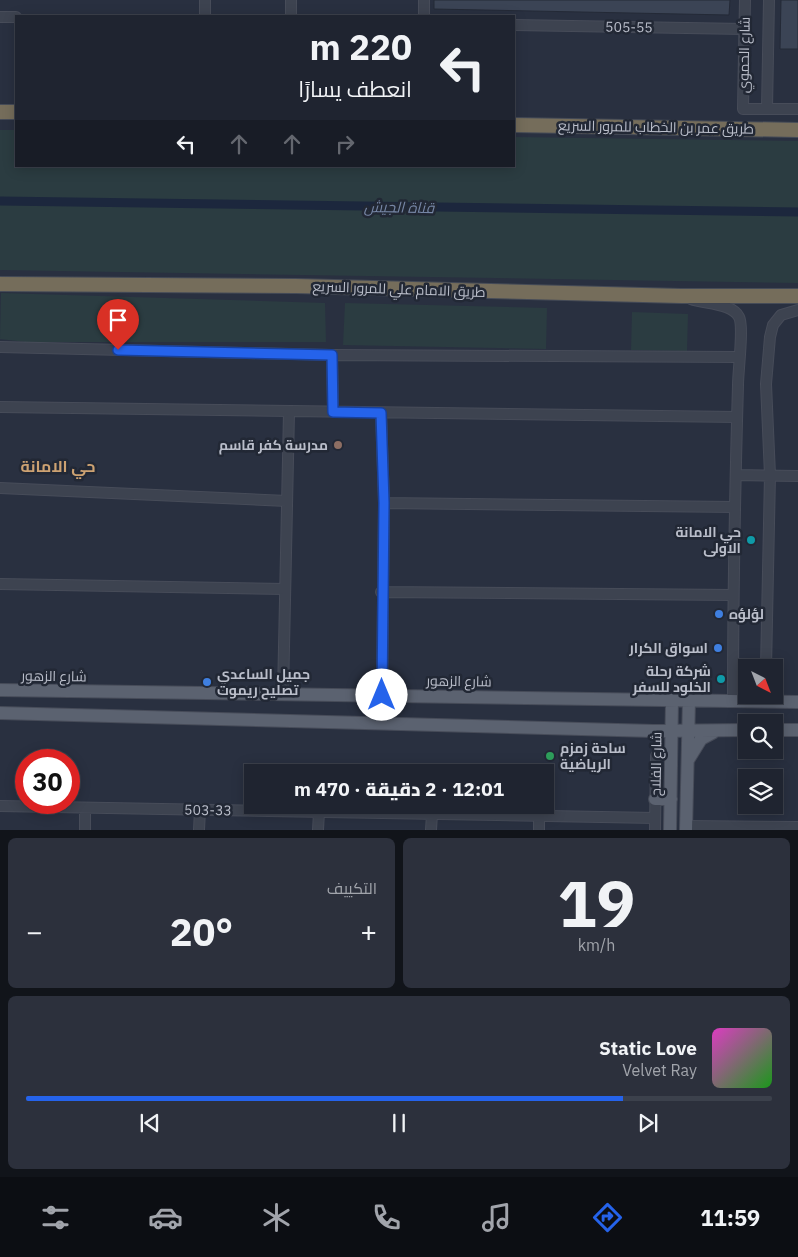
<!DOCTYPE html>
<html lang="ar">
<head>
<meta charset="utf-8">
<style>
  body { margin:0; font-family:"IBM Plex Sans",Cairo,sans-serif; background:#2c303c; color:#f1f3f6; direction:rtl; height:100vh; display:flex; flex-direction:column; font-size:19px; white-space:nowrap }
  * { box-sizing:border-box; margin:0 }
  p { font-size:16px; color:#a1a4ab }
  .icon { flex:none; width:28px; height:28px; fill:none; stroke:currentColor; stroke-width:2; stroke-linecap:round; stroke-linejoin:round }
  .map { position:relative; height:830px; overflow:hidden; direction:ltr }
  .side { display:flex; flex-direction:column; gap:8px; padding:8px; background:#11141a; flex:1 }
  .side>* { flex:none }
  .banner { position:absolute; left:15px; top:15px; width:500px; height:152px; border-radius:0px; box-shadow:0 2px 12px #0003,0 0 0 1px #3c414c; direction:rtl; background:#1f2430; color:#f1f3f6; overflow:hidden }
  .needle { width:32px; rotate:138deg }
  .tools { position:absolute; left:738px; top:659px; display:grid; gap:10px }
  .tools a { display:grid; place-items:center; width:45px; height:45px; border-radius:0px; background:#1f2430; box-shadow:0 2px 12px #0003,0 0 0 1px #3c414c; font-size:25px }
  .speed { position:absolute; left:15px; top:749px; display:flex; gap:10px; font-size:25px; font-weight:700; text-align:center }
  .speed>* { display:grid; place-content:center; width:65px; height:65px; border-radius:50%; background:#1f2430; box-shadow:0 2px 12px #0003,0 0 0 1px #3c414c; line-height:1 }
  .speed .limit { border:8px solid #d22; background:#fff; color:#111 }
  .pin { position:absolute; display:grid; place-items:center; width:42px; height:42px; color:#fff; margin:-51px -21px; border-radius:50% 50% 50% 0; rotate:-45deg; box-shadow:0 0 5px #0007 }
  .pin .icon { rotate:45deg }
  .me { position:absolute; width:55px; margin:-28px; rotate:0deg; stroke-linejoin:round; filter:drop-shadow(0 0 4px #0008) }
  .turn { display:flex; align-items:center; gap:18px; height:105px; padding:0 20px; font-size:22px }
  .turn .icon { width:65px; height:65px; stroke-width:2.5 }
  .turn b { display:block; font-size:35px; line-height:42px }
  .lanes { display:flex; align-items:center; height:48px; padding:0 20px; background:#0003; justify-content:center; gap:25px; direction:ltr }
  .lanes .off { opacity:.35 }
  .big { font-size:38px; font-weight:800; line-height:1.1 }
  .side .card { flex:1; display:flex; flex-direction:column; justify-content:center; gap:8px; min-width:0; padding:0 18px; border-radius:8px; background:#2c303c }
  .side .dial { align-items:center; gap:0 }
  .dial b { font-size:65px; line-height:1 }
  .song { display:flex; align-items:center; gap:15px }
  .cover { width:60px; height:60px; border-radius:8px; background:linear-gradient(135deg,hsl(310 70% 55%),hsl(120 70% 35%)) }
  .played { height:5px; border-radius:2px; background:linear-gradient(90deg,#2563eb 80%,#3c414c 80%) }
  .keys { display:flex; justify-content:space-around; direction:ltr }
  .heat { display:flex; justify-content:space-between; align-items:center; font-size:28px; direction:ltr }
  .side .tiles { flex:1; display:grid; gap:8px; grid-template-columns:1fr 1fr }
  .card:last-child { grid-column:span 2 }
  .trip { position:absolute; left:244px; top:764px; width:310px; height:50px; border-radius:0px; background:#1f2430; box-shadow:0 2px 12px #0003,0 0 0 1px #3c414c; font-weight:800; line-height:50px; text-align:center; direction:rtl }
  .tab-bar { display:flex; height:80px; justify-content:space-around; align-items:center; background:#0c0e13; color:#a1a4ab }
  .tab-bar .icon { width:35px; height:35px }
  .tab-bar .selected { color:#2563eb }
  .tab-bar b { font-size:22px; color:#f1f3f6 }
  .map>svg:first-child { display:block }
  .green { fill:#2b3c41 }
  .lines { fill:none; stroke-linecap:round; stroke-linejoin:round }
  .canal { stroke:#1c273d; stroke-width:9 }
  .building { fill:#3b4455; stroke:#242a37 }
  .minor-casing { stroke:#474c59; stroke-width:12 }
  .major-casing { stroke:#474c59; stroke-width:14 }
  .highway-casing { stroke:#454b57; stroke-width:16 }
  .minor { stroke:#3d4350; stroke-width:10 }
  .major { stroke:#5b6270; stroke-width:12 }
  .highway { stroke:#756d5b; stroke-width:14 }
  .route-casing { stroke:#184099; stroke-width:12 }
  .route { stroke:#2563eb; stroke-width:9 }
  .education-dot { fill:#8d6e63; stroke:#222835; stroke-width:2 }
  .culture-dot { fill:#0f9aa8; stroke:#222835; stroke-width:2 }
  .shop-dot { fill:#3f7fe0; stroke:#222835; stroke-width:2 }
  .leisure-dot { fill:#2e9e5b; stroke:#222835; stroke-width:2 }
  .labels { text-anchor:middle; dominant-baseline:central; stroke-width:5; stroke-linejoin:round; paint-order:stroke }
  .street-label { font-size:14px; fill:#babeca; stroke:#222835 }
  .poi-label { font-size:14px; font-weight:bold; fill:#babeca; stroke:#222835; text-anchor:end }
  .water-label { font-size:15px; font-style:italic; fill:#7686a5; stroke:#222835 }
  .quarter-label { font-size:16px; font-weight:bold; fill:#cda272; stroke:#222835 }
</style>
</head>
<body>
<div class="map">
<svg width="798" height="830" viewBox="0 0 798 830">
  <rect width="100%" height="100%" fill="#293040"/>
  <!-- green -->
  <path class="green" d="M0,130H16V166H514V137L798,141V283L0,270Z
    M1,293L325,303L326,342H25L0,339Z
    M345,303L547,308L546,349L343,345Z
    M632,312L688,314L687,351L631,350Z"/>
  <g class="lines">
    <!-- canal -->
    <path class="canal" d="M0,201L798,212"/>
  </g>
  <!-- building -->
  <path class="building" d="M434,0H730L729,15L434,9Z
    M781,0H798V49H780Z"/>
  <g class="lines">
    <defs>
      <path id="minor" d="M291,0V16
        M745,0L743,109H798
        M205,16V0
        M424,16V0
        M0,17H16
        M514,25L744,29
        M767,109L769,0
        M691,299C705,304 732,303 739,317C744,326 738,371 738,385C735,490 733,595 733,701
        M0,347L332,355L738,357
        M332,355L333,412
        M0,407L737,417
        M381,413L384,503L382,695
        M736,475L798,476
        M0,488L287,501
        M384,503L735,507
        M0,584L285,589
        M381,592L733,595
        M766,668L770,475L766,384L770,337L773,325L781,315L798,310
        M283,694L289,412
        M0,806L655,818
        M686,826L798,827
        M85,830V808
        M199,830L200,810
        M318,830L319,812
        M431,830L432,814
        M539,830V816
        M655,830L656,756"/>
      <path id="major" d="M0,690L798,702
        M0,713L654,731L746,730
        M774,730H798
        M688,760L701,739L714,732
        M655,799H671
        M670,830L672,700
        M686,830L689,700"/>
      <path id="highway" d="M0,112H16
        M514,125L798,130
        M0,284L296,286L681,296H798"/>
    </defs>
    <!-- minor casing -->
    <use href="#minor" class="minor-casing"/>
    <!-- major casing -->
    <use href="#major" class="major-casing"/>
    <!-- highway casing -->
    <use href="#highway" class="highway-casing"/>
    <!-- minor -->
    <use href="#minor" class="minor"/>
    <!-- major -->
    <use href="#major" class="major"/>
    <!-- highway -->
    <use href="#highway" class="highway"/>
  </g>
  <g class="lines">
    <defs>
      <path id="route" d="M118,350L332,355L333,412L381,413L384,503L382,695"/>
    </defs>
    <!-- route casing -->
    <use href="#route" class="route-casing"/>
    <!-- route -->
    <use href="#route" class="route"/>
  </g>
  <!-- markers -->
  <circle class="education-dot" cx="338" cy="445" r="5"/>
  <g class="culture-dot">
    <circle cx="751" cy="540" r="5"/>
    <circle cx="721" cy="679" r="5"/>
  </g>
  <g class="shop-dot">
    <circle cx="719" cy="614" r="5"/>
    <circle cx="718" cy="648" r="5"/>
    <circle cx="207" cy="682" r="5"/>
  </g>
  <circle class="leisure-dot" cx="550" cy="756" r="5"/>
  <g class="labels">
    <!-- street labels -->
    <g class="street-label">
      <text transform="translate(629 27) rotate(1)">505-55</text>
      <text transform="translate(744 55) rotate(-89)">شارع الحموي</text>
      <text transform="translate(656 127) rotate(1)">طريق عمر بن الخطاب للمرور السريع</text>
      <text transform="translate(399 289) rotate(2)">طريق الامام علي للمرور السريع</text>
      <text transform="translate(54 676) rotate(1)">شارع الزهور</text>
      <text transform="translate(459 681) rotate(1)">شارع الزهور</text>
      <text transform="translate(656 764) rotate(-89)">شارع الفلاح</text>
      <text transform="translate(208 810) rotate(1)">503-33</text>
    </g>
    <!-- poi labels -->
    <g class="poi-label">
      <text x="328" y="445">مدرسة كفر قاسم</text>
      <text x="741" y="532">حي الامانة<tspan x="741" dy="16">الاولى</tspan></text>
      <text x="729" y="614" text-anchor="start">لؤلؤه</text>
      <text x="708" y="648">اسواق الكرار</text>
      <text x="711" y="671">شركة رحلة<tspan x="711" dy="16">الخلود للسفر</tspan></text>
      <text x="217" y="674" text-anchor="start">جميل الساعدي<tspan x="217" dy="16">تصليح ريموت</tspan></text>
      <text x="560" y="748" text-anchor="start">ساحة زمزم<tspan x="560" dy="16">الرياضية</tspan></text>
    </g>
    <!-- water labels -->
    <g class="water-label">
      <text transform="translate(399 207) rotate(1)">قناة الجيش</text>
    </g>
    <!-- quarter labels -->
    <g class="quarter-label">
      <text x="58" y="466">حي الامانة</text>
    </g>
  </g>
</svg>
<div class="tools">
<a><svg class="needle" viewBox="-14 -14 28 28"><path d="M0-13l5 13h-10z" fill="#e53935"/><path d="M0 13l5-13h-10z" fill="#a1a4ab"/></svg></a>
<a><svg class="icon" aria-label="search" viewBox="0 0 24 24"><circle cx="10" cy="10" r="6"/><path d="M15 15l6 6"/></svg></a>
<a><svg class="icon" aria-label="layers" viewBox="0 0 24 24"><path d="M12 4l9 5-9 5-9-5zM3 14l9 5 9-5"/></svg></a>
</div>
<div class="speed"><div class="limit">30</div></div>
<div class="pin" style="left:118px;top:350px;background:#d93025"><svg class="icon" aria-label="arrive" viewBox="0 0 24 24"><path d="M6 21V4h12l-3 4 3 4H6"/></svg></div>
<svg class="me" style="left:382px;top:695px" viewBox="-20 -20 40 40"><circle r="19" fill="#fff"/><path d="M0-13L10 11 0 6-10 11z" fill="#2563eb"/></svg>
<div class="trip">12:01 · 2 دقيقة · 470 m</div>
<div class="banner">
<div class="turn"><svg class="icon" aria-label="left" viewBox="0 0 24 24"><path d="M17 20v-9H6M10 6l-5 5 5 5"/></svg><div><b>220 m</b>انعطف يسارًا</div></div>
<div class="lanes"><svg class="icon" aria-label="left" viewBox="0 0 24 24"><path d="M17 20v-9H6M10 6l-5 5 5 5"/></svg><svg class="icon off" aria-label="ahead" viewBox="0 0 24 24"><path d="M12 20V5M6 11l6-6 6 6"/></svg><svg class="icon off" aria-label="ahead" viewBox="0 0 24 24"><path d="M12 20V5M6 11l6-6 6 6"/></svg><svg class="icon off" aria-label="right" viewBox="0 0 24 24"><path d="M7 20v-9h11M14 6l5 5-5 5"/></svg></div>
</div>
</div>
<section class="side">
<div class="tiles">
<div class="card dial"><b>19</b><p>km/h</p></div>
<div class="card"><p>التكييف</p>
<div class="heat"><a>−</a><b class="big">20°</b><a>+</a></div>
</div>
<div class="card">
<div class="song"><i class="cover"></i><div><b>Static Love</b><p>Velvet Ray</p></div></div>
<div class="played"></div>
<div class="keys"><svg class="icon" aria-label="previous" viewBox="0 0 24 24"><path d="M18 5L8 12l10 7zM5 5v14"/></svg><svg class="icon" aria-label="pause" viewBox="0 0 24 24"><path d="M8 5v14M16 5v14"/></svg><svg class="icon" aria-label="next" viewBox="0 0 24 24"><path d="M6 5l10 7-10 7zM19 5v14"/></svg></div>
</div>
</div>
</section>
<nav class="tab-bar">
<b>11:59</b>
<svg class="icon selected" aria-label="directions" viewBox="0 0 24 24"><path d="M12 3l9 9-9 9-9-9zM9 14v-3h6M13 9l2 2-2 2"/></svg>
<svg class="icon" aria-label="music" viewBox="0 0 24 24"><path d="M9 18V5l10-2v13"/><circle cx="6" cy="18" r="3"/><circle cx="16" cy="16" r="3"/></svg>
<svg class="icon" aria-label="phone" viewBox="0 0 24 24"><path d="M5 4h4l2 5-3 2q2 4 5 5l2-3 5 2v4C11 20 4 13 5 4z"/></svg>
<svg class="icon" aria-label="climate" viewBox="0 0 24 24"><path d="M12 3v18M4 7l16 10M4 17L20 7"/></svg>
<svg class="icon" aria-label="car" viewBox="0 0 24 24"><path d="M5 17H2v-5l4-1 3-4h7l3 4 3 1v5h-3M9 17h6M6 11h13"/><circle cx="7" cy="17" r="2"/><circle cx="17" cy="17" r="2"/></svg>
<svg class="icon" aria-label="filters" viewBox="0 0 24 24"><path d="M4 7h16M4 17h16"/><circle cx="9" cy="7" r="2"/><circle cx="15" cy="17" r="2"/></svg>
</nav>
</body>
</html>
